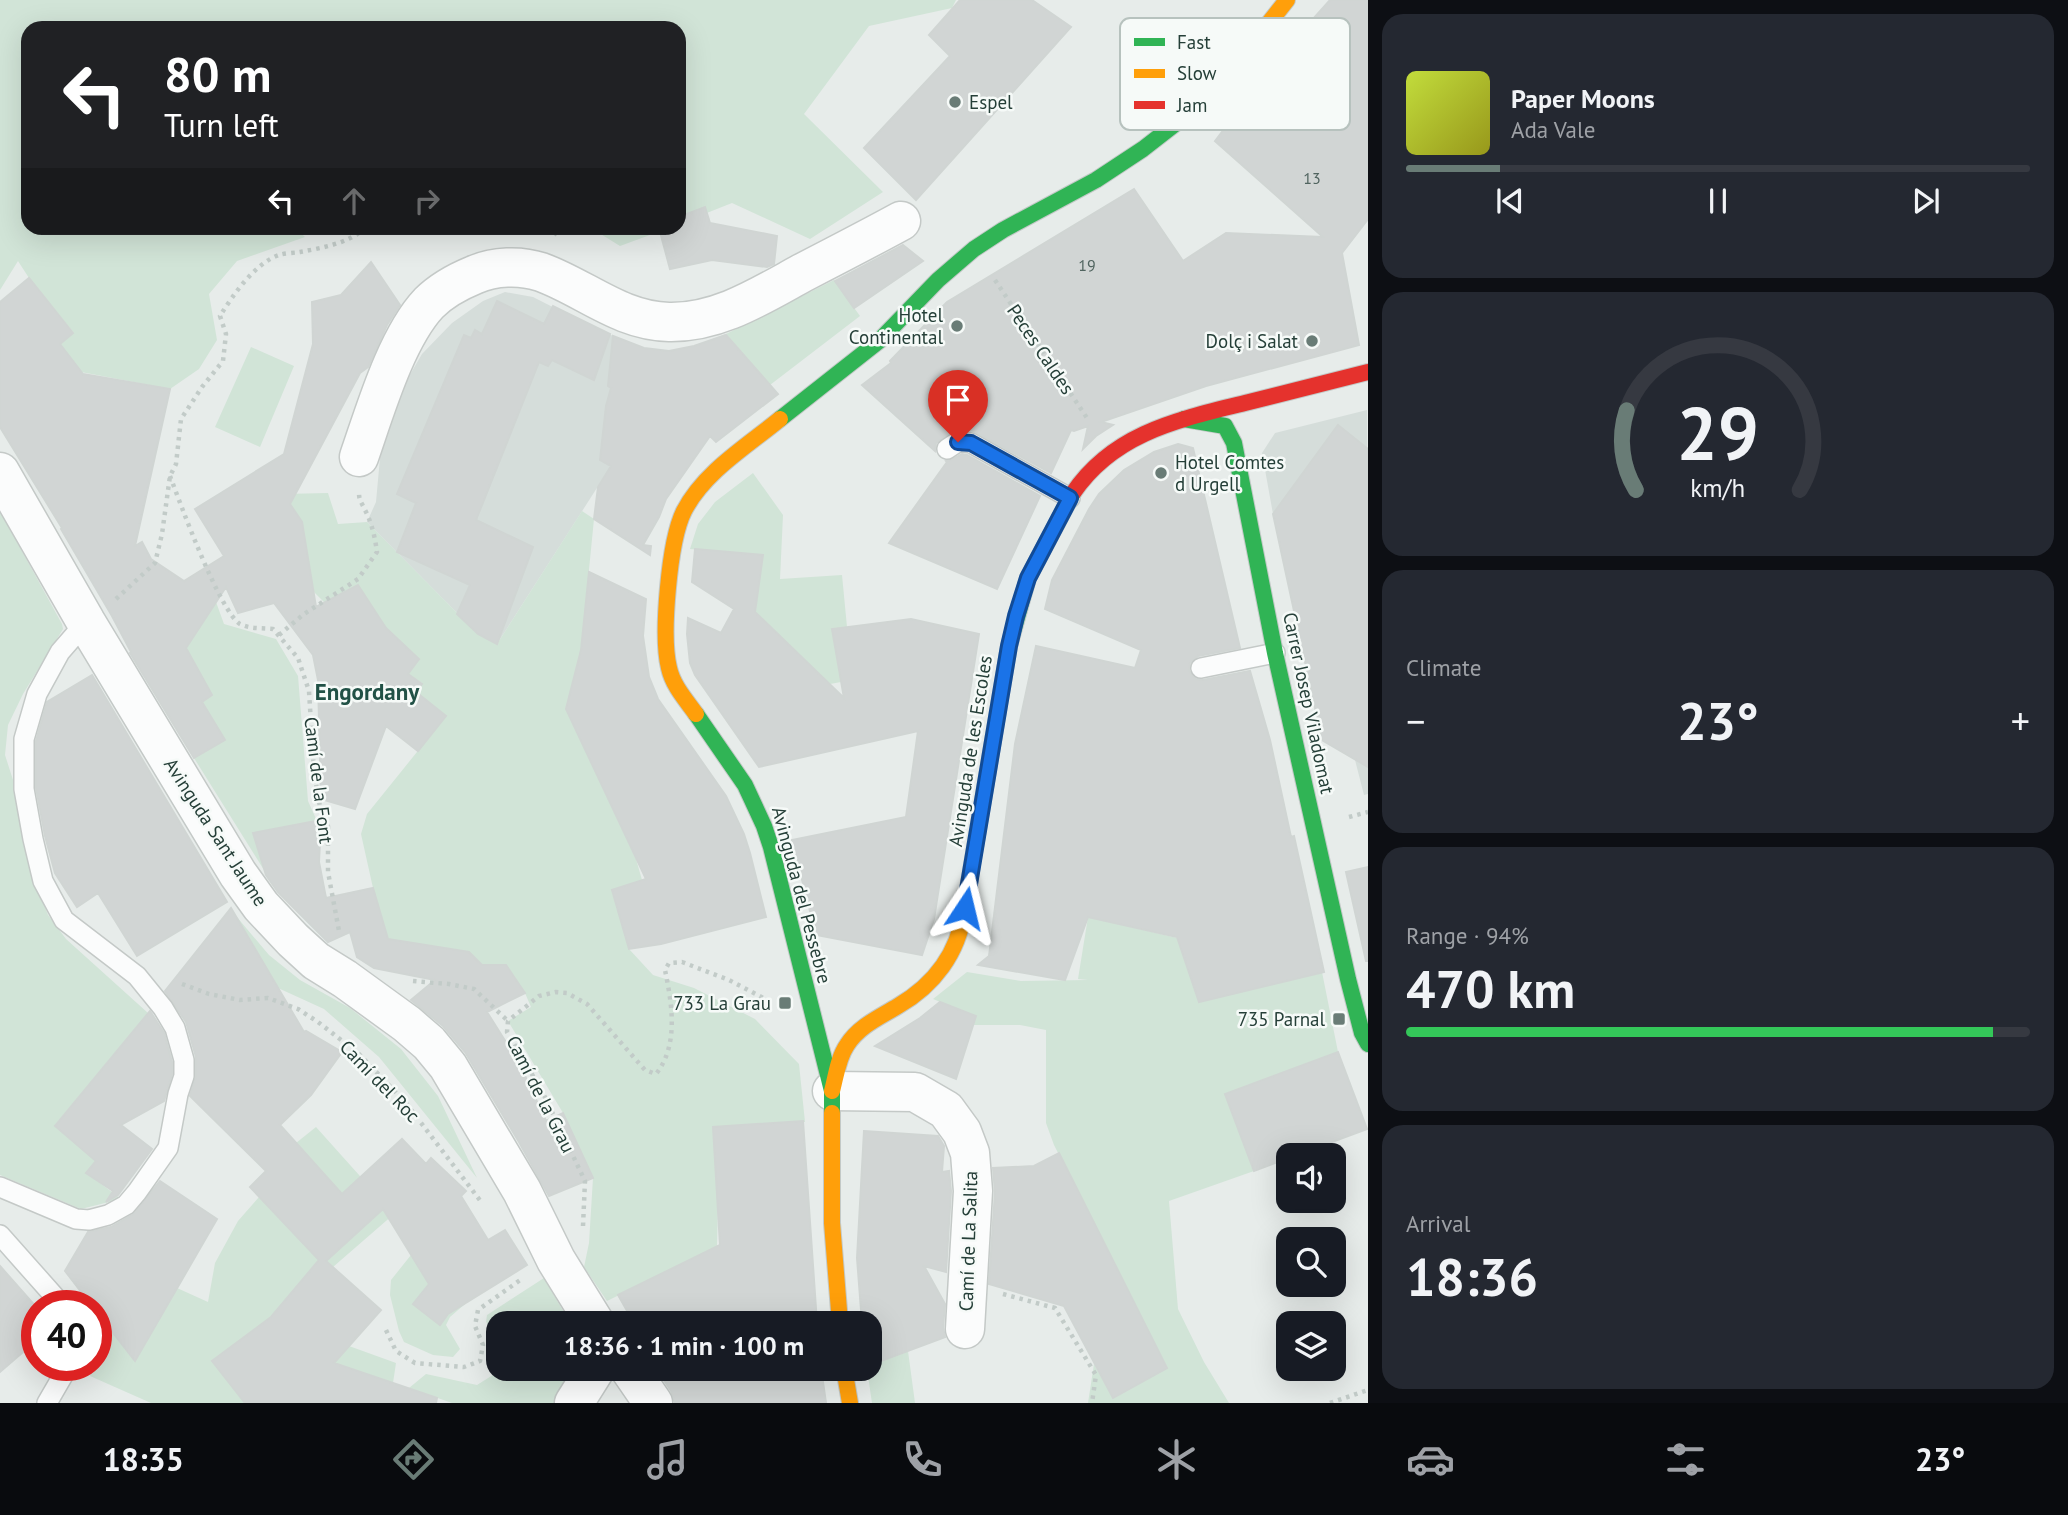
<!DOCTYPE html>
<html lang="en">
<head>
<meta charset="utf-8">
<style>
  body { margin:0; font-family:"PT Sans",sans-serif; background:#242831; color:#f1f3f6; height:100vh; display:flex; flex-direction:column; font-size:26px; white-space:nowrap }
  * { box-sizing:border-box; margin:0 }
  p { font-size:23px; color:#9ea1a6 }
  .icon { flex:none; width:38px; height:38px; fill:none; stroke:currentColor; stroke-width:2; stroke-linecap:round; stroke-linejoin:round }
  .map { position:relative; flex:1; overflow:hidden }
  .details { display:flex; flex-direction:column; gap:14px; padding:14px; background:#0d0f14; width:700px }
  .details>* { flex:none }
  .guide { position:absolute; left:21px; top:21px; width:665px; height:214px; border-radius:21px; box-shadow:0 7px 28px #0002; background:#202124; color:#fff; overflow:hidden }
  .tools { position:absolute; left:1276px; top:1143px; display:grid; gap:14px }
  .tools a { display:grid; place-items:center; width:70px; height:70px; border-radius:14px; background:#171b24; box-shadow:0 7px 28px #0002; font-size:35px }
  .speed { position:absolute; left:21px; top:1290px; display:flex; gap:14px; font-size:35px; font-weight:700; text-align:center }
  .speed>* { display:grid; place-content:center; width:91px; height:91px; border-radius:50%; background:#171b24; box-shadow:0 7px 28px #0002; line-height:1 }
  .speed .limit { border:10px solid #d22; background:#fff; color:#111 }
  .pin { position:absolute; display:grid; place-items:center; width:60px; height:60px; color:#fff; margin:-72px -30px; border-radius:50% 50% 50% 0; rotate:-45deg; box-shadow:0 0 7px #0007 }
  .pin .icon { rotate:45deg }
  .me { position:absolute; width:77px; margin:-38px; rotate:10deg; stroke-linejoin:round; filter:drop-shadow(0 0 5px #0008) }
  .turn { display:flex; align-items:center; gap:24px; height:147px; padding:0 28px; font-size:32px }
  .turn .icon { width:91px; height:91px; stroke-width:2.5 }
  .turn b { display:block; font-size:49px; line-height:60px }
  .lanes { display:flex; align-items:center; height:66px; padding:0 28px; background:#0003; justify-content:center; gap:35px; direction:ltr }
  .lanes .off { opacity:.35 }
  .big { font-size:52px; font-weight:600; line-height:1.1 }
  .details .tile { flex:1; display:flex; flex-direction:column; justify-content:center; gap:10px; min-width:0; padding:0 24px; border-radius:21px; background:#242831 }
  .details .dial { align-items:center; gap:0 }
  .dial svg { height:182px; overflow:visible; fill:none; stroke:#363941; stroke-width:7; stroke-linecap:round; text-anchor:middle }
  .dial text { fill:#f1f3f6; stroke:none }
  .song { display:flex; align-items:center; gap:21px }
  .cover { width:84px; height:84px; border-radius:10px; background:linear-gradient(135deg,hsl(70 70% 55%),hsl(60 70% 35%)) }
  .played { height:7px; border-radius:4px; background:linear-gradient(90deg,#697c76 15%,#363941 15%) }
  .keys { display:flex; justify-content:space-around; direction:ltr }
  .heat { display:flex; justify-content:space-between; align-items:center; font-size:38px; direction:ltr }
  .charge { height:10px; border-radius:5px; background:linear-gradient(90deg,#34c759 94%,#363941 0) }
  .trip { position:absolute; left:486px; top:1311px; width:396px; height:70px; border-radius:21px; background:#171b24; box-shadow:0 7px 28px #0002; font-weight:600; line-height:70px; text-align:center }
  .menu { display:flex; height:112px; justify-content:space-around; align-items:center; background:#090b0e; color:#9ea1a6 }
  .menu .icon { width:49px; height:49px }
  .menu .active { color:#697c76 }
  .menu b { font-size:32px; color:#f1f3f6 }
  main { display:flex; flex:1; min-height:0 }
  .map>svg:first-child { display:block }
  .built { fill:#d5ddda }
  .green { fill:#d1e4d7 }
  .building { fill:#d1d5d4; stroke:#d0d5d3; stroke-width:2 }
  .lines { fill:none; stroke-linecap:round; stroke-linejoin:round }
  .lane-casing { stroke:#c4c9c7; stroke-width:22 }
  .street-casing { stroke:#c4c9c7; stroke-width:41 }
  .fast-casing { stroke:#c3c9c7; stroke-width:18 }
  .slow-casing { stroke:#c3c9c7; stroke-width:18 }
  .jam-casing { stroke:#c3c9c7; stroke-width:18 }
  .path { stroke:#c2cbc8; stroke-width:4.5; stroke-dasharray:3.5 5; stroke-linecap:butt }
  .lane { stroke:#fbfcfc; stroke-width:19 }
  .street { stroke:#fbfcfc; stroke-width:38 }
  .fast { stroke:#30b455; stroke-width:16 }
  .slow { stroke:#ff9f0a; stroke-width:16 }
  .jam { stroke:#e5322d; stroke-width:16 }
  .route-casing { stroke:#114b97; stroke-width:18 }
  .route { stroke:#1a73e8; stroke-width:12 }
  .poi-dot { fill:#697c76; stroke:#f6faf8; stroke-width:2.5 }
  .labels { text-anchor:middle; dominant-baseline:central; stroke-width:5; stroke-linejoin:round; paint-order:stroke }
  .number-label { font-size:16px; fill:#50645f }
  .poi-label { font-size:19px; fill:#253f38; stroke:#f6faf8; text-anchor:end }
  .street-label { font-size:19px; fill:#253f38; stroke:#f6faf8 }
  .quarter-label { font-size:23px; font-weight:bold; fill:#215146; stroke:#f6faf8 }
  .key { fill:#f6faf8; stroke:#b7c2be; stroke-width:2 }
  .key-label { font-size:19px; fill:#253f38 }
</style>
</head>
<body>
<main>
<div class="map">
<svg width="1368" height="1403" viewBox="0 0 1368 1403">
  <rect width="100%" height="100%" fill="#e7ecea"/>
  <!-- built -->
  <path class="built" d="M505,292L533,297L598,330L644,348L669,351L694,346L726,334L746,356L687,407L611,466L497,644L478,634L367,522L376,502L381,447L401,390L422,354L452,323L483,301Z
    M1367,410L1368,794L1364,795L1355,760L1322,740L1273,514L1262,453L1275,433Z"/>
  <!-- green -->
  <path class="green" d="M0,0H956L952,8L869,26L804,114L883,192L810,239L732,203L679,224V28H28V228H296L305,237L237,261L209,294L217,340L199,369L170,389L81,372L60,344L73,332L29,278L18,261L0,290Z
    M591,228H669L620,246Z
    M834,280L860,316L770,385L726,334Z
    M251,347L294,366L260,447L215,427Z
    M753,473L783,515L780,579L842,575L847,627L832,629L841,682L830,684L755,618L762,555L690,549L698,524L715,502Z
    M328,493L338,524L367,522L478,634L497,644L582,511L594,519L581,650L566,709L636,859L642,880L612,890L629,949L653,975L694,988L755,1019L799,1064L805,1122L713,1127L718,1203L717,1247L607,1301L584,1267L589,1243L593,1178L563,1113L508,1021L531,1007L525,993L506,965H482L469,952L388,939L373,888L361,834L367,814L446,716L416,692L422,683L408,674L419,659L386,628L326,604L313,591L283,494Z
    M0,511L62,624L63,629L23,694L8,725L5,755L22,808L39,891L48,915L66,939L148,1013L55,1125L96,1161L87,1173L121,1199L81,1209L0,1175Z
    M216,602L224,624L276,639L298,676L308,801L317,821L253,833L264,870L194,758L224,740L202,702L212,695L186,648Z
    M236,916L269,955L300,980L350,1008L401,1049L438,1096L477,1178L379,1057L324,1009L278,988Z
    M1088,917L1322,972L1338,1052L1225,1094L1254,1171L1169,1201L1178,1309L1204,1362L1229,1403H1088L1094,1364L1113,1398L1167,1368L1054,1145L1046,1123V1030L1020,1025H973L975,1016L933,999L967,972L1021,981L1088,980L1078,979Z
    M316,1127L394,1214L333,1267L321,1257L272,1316L213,1362L245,1403H151L90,1376L110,1329L177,1288L208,1302L215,1263L238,1221L259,1197L304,1244L330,1220L349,1240L379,1213L330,1206L296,1143Z
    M411,1255L441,1265L465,1304L450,1317L446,1325L460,1349L453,1357L433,1355L404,1342L399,1331L390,1295L391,1280Z
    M544,1278L562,1309L574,1323H499V1337L486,1322L487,1315Z
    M349,1346L396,1363L393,1383L328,1369Z
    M908,1351L915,1403H872L867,1369L870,1368V1365Z
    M499,1366V1368L580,1369L560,1403H452L409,1388L426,1374L477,1385L496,1373Z"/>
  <!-- building -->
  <path class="building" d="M960,0H1032L1071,27L916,200L864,148L950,56L929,35Z
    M1330,0H1368V219L1342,253L1359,345L1206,386L1101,422L1113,425L1096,436L1083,449L1088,426L1074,431L1071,430L1051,473L973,431L961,429L952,431L936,443L935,451L862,385L891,363L890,361L947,302L1134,189L1183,261L1226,233L1323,237L1215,141L1279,57Z
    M705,207L710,223L777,236L774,264L767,267L712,260L670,269L659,228H679V217Z
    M903,245L923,261L854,308L835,281Z
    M371,262L400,305L387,325L368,367L360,373L290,504L302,522L316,607L358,585L386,628L419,659L408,674L422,684L416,692L446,716L418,751L386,726L355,809L321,799L318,680L313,655L274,603L238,613L226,587L186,648L212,695L202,702L225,740L194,758L130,653L131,652L112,616L61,529L62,528L0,427V302L29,278L73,333L60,344L83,374L170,389L135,546L142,542L151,559L184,581L224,556L195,509L284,454L313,344L312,302L341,295Z
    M497,301L544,324L553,306L610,334L594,380L552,360L548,366L539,362L476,520L533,547L497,644L478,634L457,614L470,585L397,552L416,503L397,494L464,335L471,338L475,330L482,334Z
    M726,335L778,394L716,442L710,436L666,499L659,517L643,545L651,546L650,555L594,519L598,487L611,466L600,460L606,406L611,388L608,386L613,336L644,348L669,351L694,346Z
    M1338,425L1368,449V767L1322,740L1273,514Z
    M1178,444L1193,448L1240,648L1198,656L1190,663L1189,671L1196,679L1203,680L1250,671L1270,740L1291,837L1294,836L1324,972L1199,1002L1177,937L1088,917L1065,980L978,965L989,956L1015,744L1036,646L1135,668L1141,650L1045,609L1052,580L1089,509L1099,494L1124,470L1154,452Z
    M962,454L967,455L1040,496L997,589L889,543L947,462L946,461L953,459Z
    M695,549L763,555L755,612L844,698L832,629L911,619L979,634L934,919L922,955L816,935L792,840L906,817L918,731L759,767L695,675L690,663L687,634L688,618L721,633L734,609L692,582Z
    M589,572L646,599L643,636L649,677L658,699L726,796L744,834L750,853L766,917L661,944L629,949L612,890L646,879L566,709L581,650Z
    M92,675L227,902L137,956L98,893L77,907L55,873L45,836L36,788V741L47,702Z
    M321,820L319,862L326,898L373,888L388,939L469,952L482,965H506L525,993L487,1012L519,1063L546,1121L563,1113L593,1178L549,1196L519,1142L465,1052L443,1026L411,1000L435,980L374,968L357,957L350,932L328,942L278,892L266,875L253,833Z
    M1368,867V961H1366L1346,872Z
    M231,908L304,1032L306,1031L342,1052L311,1095L280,1125L342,1194L402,1139L426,1164L431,1158L466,1191L461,1196L488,1240L505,1230L527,1265L448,1314L440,1325L413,1304L429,1284L383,1209L326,1261L381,1310L334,1363L437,1398L436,1403H245L212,1361L271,1317L319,1260L250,1187L266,1171L190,1096L196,1076V1057L186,1022L165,991Z
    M940,1002L976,1016L956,1079L875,1046L920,1018Z
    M150,1011L164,1033L172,1062V1074L164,1101L121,1125L152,1149L118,1195L106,1202L113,1191L86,1173L96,1161L55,1126Z
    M1338,1052L1367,1129L1297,1155H1288V1158L1254,1171L1225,1094Z
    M803,1121L817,1323H634L618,1295L720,1245L713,1127Z
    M864,1131L938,1136L944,1146L942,1172L949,1171L951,1191L946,1272L924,1266L945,1304L943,1328L945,1337L870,1365V1323H862L857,1258Z
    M1059,1153L1167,1368L1113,1398L1064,1306L989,1284L995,1192L993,1168L1034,1166Z
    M160,1181L217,1219L135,1361L96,1311V1306H92L65,1271L88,1232L111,1227L132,1215Z
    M0,1266L37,1308V1340L0,1372Z
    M656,1368H821L826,1403H675L671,1391Z"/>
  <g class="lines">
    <defs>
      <path id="lane" d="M947,449L959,441L971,443L1070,498
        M1201,668L1275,653
        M0,1187L76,1219L89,1220L108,1215L126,1205L137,1192L168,1148L178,1094L184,1076V1060L175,1028L163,1008L137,976L64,920L43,881L33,839L24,789V739L37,694L60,652L86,622
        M0,1235L63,1306
        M47,1403L69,1365"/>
      <path id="street" d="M359,457C375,411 396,338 429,303C442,290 457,282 474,275C494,266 520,265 541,272C585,288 620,321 669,322C718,323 760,296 802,273C835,256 868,239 901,221
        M0,472L86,622L238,874L261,906L293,940L316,961L345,979L407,1024L429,1043L448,1066L522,1191L556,1260L595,1323
        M832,1091L915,1092L946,1110L962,1132L970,1153L973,1191L965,1329
        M629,1368L653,1403
        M574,1403L596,1368"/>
      <path id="fast" d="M780,419L879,341L938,280L974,249L1003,230L1096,180L1143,149L1188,114
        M1184,419L1225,426L1234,443L1275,653L1348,979L1362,1033L1368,1044
        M696,714L745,785L764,826L771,847L832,1091V1113
        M964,912L1009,646L1028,578L1073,493"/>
      <path id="slow" d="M1188,114L1238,62L1287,0
        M696,714C686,700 673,686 669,668C661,636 669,541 684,511C704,472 747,446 780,419
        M832,1091C836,1076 838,1058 847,1045C859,1026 880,1017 898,1006C934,985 958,953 964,912
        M832,1113V1223L840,1323
        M844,1368L850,1403"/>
      <path id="jam" d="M1073,493C1115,431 1182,419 1249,402C1288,392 1328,382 1368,372"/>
    </defs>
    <!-- lane casing -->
    <use href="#lane" class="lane-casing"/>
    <!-- street casing -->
    <use href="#street" class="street-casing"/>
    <!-- fast casing -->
    <use href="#fast" class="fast-casing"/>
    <!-- slow casing -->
    <use href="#slow" class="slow-casing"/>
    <!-- jam casing -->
    <use href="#jam" class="jam-casing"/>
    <!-- path -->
    <path class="path" d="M547,228L561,237
      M995,280L1089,421
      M170,476C180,503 220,612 240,624C250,629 262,628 273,629L298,658L309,691L314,772L320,807L328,826V872L339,931
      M116,599L155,563L162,534L170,476L176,464L181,419L202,387L223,361L226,334L220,316C233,295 254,264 279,255C285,253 294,253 300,252C322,248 349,243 365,228
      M279,635L304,614L358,579L377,552C375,538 372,523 365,510C362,503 359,501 359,493
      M1349,817L1368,812
      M413,981L449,984L474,989L508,1021
      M182,984L209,994L240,1000L268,998L298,1009L318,1022L359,1054L406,1103L482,1203
      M583,1226L585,1181L543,1093L507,1032L508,1021L539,996L556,992L567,993L587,1004L645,1070L656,1074C679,1045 672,1004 665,970L669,963L682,962L729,980L771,1002
      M1003,1294L1055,1308L1096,1375L1092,1403
      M386,1330L396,1351L415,1363L464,1367L480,1361L483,1345L475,1326L478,1310L523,1278
      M1330,1403L1368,1390"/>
    <!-- lane -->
    <use href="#lane" class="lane"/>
    <!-- street -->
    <use href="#street" class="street"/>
    <!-- fast -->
    <use href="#fast" class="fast"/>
    <!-- slow -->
    <use href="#slow" class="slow"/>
    <!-- jam -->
    <use href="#jam" class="jam"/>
  </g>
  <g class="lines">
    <defs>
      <path id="route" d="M958,442L971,443L1070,498L1028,578L1016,616L1009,646L965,908"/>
    </defs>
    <!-- route casing -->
    <use href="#route" class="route-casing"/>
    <!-- route -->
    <use href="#route" class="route"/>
  </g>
  <!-- markers -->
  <g class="poi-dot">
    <circle cx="955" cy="102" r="7"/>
    <circle cx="957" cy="326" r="7"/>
    <circle cx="1312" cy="341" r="7"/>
    <circle cx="1161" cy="473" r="7"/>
    <rect x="778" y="996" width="14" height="14" rx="3.5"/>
    <rect x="1332" y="1012" width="14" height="14" rx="3.5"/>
  </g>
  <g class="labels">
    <!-- number labels -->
    <g class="number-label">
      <text x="1312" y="178">13</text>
      <text x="1087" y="265">19</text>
    </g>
    <!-- poi labels -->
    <g class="poi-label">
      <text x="969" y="102" text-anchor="start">Espel</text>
      <text x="943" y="315">Hotel<tspan x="943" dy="22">Continental</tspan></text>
      <text x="1298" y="341">Dolç i Salat</text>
      <text x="1175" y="462" text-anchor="start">Hotel Comtes<tspan x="1175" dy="22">d Urgell</tspan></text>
      <text x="771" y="1003">733 La Grau</text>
      <text x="1325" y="1019">735 Parnal</text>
    </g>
    <!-- street labels -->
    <g class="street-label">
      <text transform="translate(1041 349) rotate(56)">Peces Caldes</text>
      <text transform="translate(1309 703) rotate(78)">Carrer Josep Viladomat</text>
      <text transform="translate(970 751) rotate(-81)">Avinguda de les Escoles</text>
      <text transform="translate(319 780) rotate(83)">Camí de la Font</text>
      <text transform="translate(216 832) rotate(57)">Avinguda Sant Jaume</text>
      <text transform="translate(802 895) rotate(75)">Avinguda del Pessebre</text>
      <text transform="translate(380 1081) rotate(46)">Camí del Roc</text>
      <text transform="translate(541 1094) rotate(63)">Camí de la Grau</text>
      <text transform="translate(968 1241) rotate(-88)">Camí de La Salita</text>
    </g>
    <!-- quarter labels -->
    <g class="quarter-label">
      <text x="367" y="691">Engordany</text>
    </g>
  </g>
  <!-- legend -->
  <rect x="1120" y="18" width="230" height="112" rx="10" class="key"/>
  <rect x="1134" y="38" width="31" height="8" fill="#30b455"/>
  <rect x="1134" y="69" width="31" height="9" fill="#ff9f0a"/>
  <rect x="1134" y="101" width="31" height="8" fill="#e5322d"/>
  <g class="key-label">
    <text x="1177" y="49">Fast</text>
    <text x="1177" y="80">Slow</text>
    <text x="1177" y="112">Jam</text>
  </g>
</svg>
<div class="tools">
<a><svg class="icon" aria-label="sound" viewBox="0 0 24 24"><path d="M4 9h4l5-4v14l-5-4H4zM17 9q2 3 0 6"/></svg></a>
<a><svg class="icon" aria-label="search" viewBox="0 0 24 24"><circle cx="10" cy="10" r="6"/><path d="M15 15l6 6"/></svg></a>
<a><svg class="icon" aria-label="layers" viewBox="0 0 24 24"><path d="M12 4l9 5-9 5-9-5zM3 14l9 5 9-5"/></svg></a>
</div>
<div class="speed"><div class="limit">40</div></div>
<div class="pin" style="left:958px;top:442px;background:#d93025"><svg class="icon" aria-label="arrive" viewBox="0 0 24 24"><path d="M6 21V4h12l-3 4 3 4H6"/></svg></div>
<svg class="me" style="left:965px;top:908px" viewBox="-20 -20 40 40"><path d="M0-17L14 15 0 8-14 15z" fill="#1a73e8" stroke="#fff" stroke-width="4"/></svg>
<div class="trip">18:36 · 1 min · 100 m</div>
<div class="guide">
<div class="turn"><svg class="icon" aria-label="left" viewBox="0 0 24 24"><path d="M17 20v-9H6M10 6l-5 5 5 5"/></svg><div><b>80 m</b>Turn left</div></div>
<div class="lanes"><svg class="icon" aria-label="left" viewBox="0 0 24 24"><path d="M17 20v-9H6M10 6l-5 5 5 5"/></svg><svg class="icon off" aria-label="ahead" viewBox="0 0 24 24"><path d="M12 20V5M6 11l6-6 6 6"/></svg><svg class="icon off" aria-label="right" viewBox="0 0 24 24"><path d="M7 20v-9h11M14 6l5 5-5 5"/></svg></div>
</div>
</div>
<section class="details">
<div class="tile">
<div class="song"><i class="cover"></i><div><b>Paper Moons</b><p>Ada Vale</p></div></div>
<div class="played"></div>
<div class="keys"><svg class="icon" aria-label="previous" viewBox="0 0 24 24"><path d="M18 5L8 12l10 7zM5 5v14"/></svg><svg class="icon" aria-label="pause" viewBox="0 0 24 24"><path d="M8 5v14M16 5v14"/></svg><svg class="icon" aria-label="next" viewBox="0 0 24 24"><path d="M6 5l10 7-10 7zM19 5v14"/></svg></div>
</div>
<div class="tile dial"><svg viewBox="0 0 100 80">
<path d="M14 69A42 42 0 1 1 86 69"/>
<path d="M14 69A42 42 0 0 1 10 34" stroke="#697c76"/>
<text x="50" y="56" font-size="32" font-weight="700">29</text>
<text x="50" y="72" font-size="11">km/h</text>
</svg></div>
<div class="tile"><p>Climate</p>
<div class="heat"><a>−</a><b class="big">23°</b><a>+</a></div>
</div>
<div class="tile"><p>Range · 94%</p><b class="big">470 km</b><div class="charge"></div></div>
<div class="tile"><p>Arrival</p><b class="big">18:36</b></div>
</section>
</main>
<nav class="menu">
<b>18:35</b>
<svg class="icon active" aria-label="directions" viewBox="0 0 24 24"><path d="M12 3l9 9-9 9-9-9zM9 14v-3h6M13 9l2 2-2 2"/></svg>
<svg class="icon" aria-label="music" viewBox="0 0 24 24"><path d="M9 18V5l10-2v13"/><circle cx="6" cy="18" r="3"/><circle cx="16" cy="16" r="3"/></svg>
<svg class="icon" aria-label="phone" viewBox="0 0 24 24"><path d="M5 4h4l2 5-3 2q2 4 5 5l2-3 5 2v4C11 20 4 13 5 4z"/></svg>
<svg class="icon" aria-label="climate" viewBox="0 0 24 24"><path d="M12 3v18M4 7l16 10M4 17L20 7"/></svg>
<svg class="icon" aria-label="car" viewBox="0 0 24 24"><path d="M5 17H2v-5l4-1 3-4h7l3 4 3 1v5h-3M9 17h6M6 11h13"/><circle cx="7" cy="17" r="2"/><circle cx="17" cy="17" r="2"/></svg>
<svg class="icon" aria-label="filters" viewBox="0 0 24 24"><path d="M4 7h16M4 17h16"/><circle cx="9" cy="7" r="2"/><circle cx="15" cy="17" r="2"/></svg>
<b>23°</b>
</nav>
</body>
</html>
